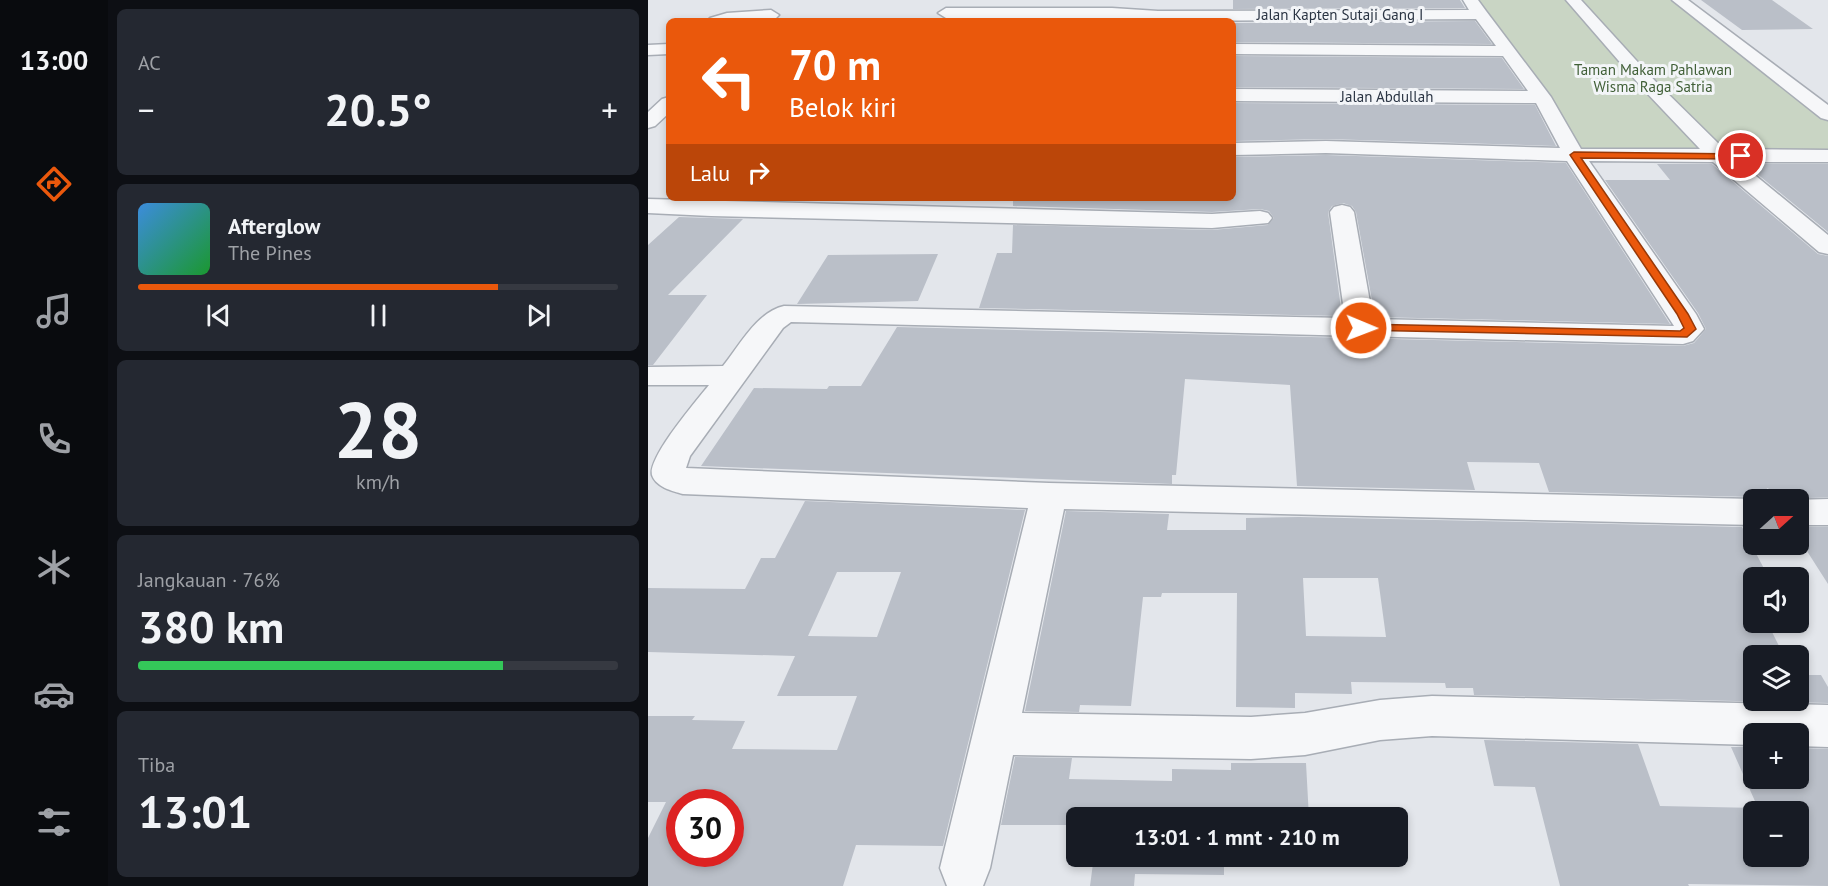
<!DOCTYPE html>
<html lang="id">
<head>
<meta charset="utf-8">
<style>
  body { margin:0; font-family:"PT Sans",sans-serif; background:#242831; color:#f1f3f6; height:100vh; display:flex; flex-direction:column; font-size:22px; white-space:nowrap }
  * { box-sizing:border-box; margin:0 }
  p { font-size:20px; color:#9ea1a6 }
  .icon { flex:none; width:33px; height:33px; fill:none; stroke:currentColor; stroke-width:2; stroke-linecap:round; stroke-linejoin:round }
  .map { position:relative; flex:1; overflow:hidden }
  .drawer { display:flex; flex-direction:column; gap:9px; padding:9px; background:#0d0f14; width:540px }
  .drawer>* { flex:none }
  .top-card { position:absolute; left:18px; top:18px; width:570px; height:183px; border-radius:9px; box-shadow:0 3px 9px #0003; background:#ea580c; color:#fff; overflow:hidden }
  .needle { width:39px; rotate:69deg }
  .controls { position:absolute; left:1095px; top:489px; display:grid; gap:12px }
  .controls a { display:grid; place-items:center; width:66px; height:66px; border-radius:9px; background:#171b24; box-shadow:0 3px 9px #0003; font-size:30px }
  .speed { position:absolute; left:18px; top:789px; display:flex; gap:12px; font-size:30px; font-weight:700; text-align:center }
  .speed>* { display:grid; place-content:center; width:78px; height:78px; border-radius:50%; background:#171b24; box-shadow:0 3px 9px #0003; line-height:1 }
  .speed .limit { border:9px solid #d22; background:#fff; color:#111 }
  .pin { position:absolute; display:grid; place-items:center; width:51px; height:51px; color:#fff; margin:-26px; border:3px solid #fff; border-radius:50%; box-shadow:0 2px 6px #0007 }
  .me { position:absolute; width:66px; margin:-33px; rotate:91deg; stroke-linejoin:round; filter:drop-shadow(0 0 4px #0008) }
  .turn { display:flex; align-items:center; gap:21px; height:126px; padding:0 24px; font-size:27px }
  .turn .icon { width:78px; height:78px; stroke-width:2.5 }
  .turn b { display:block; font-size:42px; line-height:51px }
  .then { display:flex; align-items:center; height:57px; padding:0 24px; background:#0003; gap:12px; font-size:22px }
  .big { font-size:45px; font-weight:800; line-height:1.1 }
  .drawer .tile { flex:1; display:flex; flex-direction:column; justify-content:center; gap:9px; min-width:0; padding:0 21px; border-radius:9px; background:#242831 }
  .drawer .dial { align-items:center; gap:0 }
  .dial b { font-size:78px; line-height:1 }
  .song { display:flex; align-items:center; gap:18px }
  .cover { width:72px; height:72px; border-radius:9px; background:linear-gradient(135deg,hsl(210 70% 55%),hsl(130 70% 35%)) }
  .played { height:6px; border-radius:3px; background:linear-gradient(90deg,#ea580c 75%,#363941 75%) }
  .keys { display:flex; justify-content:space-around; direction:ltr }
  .heat { display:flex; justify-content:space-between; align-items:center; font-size:33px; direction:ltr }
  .charge { height:9px; border-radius:4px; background:linear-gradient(90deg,#34c759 76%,#363941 0) }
  .trip { position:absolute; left:418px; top:807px; width:342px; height:60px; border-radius:9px; background:#171b24; box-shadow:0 3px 9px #0003; font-weight:800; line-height:60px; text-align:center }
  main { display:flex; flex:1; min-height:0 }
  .dock { display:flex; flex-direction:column; width:108px; justify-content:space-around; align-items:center; background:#090b0e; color:#9ea1a6 }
  .dock .icon { width:42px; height:42px }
  .dock .selected { color:#ea580c }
  .dock b { font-size:27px; color:#f1f3f6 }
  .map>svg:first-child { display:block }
  .green { fill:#c9d5c4 }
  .building { fill:#babfc8; fill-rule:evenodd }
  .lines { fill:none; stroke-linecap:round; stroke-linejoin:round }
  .minor-casing { stroke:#a8adb5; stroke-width:3 }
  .minor { fill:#f6f7f9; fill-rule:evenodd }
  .route { fill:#ea580c; stroke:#983908; stroke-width:1.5 }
  .labels { text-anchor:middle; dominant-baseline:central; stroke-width:6; stroke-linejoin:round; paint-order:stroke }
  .far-street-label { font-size:15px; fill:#2a3443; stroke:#f3f5f8 }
  .far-park-label { font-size:15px; fill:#405f37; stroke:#f3f5f8 }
</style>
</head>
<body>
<main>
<nav class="dock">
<b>13:00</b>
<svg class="icon selected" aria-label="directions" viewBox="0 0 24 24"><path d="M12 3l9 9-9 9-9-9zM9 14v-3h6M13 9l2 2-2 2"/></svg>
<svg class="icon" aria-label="music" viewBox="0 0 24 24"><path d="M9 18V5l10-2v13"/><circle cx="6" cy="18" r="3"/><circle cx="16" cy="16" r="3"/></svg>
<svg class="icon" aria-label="phone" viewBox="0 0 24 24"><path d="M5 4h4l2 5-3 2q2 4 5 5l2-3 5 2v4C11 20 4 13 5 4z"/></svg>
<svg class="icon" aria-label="climate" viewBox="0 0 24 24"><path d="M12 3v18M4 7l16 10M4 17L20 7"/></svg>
<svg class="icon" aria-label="car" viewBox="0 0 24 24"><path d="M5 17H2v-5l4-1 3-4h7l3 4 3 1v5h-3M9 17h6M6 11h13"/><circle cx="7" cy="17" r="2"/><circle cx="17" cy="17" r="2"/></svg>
<svg class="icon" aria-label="filters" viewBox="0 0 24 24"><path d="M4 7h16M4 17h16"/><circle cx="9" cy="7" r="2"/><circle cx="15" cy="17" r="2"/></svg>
</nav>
<section class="drawer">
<div class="tile"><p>AC</p>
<div class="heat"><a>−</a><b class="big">20.5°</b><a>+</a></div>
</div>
<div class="tile">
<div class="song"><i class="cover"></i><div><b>Afterglow</b><p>The Pines</p></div></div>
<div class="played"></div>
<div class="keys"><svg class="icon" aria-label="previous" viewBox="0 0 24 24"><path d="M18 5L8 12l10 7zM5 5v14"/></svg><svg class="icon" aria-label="pause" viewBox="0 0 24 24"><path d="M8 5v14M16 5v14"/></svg><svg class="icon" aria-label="next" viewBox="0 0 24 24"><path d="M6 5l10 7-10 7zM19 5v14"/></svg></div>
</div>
<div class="tile dial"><b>28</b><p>km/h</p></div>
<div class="tile"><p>Jangkauan · 76%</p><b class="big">380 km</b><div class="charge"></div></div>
<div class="tile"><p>Tiba</p><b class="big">13:01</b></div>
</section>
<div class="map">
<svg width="1180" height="886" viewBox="0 0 1180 886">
  <rect width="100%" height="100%" fill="#e3e6eb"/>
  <!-- green -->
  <path class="green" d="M831,0H1031L1180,115V156L926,155Z"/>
  <!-- building -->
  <path class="building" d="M585,0H812L817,8L585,9Z
    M1053,0H1124L1165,29L1094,30Z
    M827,21L844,44L585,42V23Z
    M585,56L854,58L876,89L585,87Z
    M585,103L887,105L908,146L678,139L585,141Z
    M678,155L918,163L1022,324L727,317L708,212L704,206L695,203L684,206L680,212L694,316L331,308L349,253H364L365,225L564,230L620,225L626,218L621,211L612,209L564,212L365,206V198H585V157Z
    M1009,164H1064L1170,254L1180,256V497L1127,500L1120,488L1106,497L901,492L891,463L819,462L827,490L649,486L642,385L537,379L528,475H524V484L53,466L106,388L179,389L181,386H213L249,327L1035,346L1046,343L1058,329L1050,313L957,180H1022Z
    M1097,164H1180V232Z
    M31,217L95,219L20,295H59L5,365H0V245Z
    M290,254L270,301L149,304L180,255Z
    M157,501L377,510L295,846L208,845L195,886H0V838L18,802H0V716H47L44,720L97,721L84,749L189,750L209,696H129L147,656L0,652V588L97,589L113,558H127ZM189,572H253L229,637L160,636ZM32,802H82V854H32Z
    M418,511L521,514L519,530H598V518L651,517L1094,527L1121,578H1106V622H1119L1136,656H1106V700H1150V675H1173L1180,687V703L826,695L825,688H798L797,683L703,682L704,694L647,693V708L588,707L589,593H514L513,597H495L483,706L432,705L431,712L377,711ZM655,578H730L738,637L658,636Z
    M1150,527H1180V584L1150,537Z
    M836,740L990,744L1012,806L1110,808L1083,747H1106V778H1150V748L1180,749V886L1040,884L1041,886H912L887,787L846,786ZM1106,812H1150V856H1106Z
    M367,757L424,758L421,779L524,781V769L583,770V763H658L661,818H429V825H353Z
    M446,856H663V860H576V875L487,874L486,886H442Z"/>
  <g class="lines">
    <defs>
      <path id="minor" d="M815,0H830L838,11L903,97L933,149H1052L996,90L918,0H933L1008,82L1076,149L1180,150V162H1091L1180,235V254L1171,252L1065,162L941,161L1048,314L1056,329L1045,341L1035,344L143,322L135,328L42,456L38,468L401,483L1106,499L1109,500H1106V525L416,509L374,713L603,717L657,713L732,700L784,696L1180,705V747L1150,746V734H1106V745L784,736L732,740L657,755L603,759L365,755L342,868L335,886H299L292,868L380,508L35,494C24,491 8,487 4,475C0,457 49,400 61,385H0V367L75,366C92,345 109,312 136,306L697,318L682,212L686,207L694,205L702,207L706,212L725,319L1026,326L919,161L678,153L585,155V143L678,141L912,148L888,103L585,101V89L880,91L855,56L585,54V44L848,46L828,19L510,21L464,18H298L290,13L298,8H464L510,11L821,10Z
        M1024,0H1040L1180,105V120L1173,118Z
        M123,10L131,15L128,18L59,21L62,18L79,13Z
        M21,44V54L0,55V45Z
        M21,97V113L7,126L0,128V112L14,99Z
        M0,199L564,214L612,211L620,213L624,218L620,223L564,228L63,216L0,213Z
        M1180,499V525H1150V500H1147Z"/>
    </defs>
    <!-- minor casing -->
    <use href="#minor" class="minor-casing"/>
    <!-- minor -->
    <use href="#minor" class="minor"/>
  </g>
  <!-- route -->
  <path class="route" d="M926,152L1093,154L1098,156L1093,159L933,158L1040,314L1048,329L1039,337L709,330V325L713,324L1032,331L1036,328L1029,314L922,155Z"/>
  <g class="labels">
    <!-- far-street labels -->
    <g class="far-street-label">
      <text x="692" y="14">Jalan Kapten Sutaji Gang I</text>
      <text x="739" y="96">Jalan Abdullah</text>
    </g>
    <!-- far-park labels -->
    <g class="far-park-label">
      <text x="1005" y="69">Taman Makam Pahlawan<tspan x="1005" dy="17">Wisma Raga Satria</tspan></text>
    </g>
  </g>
</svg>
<div class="controls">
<a><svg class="needle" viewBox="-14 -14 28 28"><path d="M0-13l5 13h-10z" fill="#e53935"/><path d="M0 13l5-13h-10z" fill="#9ea1a6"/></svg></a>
<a><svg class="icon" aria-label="sound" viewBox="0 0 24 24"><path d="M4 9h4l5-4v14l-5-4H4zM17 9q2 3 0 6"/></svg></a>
<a><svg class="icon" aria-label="layers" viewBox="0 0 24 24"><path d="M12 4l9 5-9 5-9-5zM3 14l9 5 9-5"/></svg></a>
<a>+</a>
<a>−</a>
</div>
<div class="speed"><div class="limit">30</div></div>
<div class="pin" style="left:1093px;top:156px;background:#d93025"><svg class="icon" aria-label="arrive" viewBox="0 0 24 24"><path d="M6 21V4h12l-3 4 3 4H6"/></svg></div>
<svg class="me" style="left:713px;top:328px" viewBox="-20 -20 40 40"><circle r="17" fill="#ea580c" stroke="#fff" stroke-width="3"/><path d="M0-11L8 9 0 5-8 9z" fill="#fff"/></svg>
<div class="trip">13:01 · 1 mnt · 210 m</div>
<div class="top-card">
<div class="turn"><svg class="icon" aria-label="left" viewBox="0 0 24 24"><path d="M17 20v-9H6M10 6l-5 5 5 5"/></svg><div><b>70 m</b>Belok kiri</div></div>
<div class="then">Lalu<svg class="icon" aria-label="right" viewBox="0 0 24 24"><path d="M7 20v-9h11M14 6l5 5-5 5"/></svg></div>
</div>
</div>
</main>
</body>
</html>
